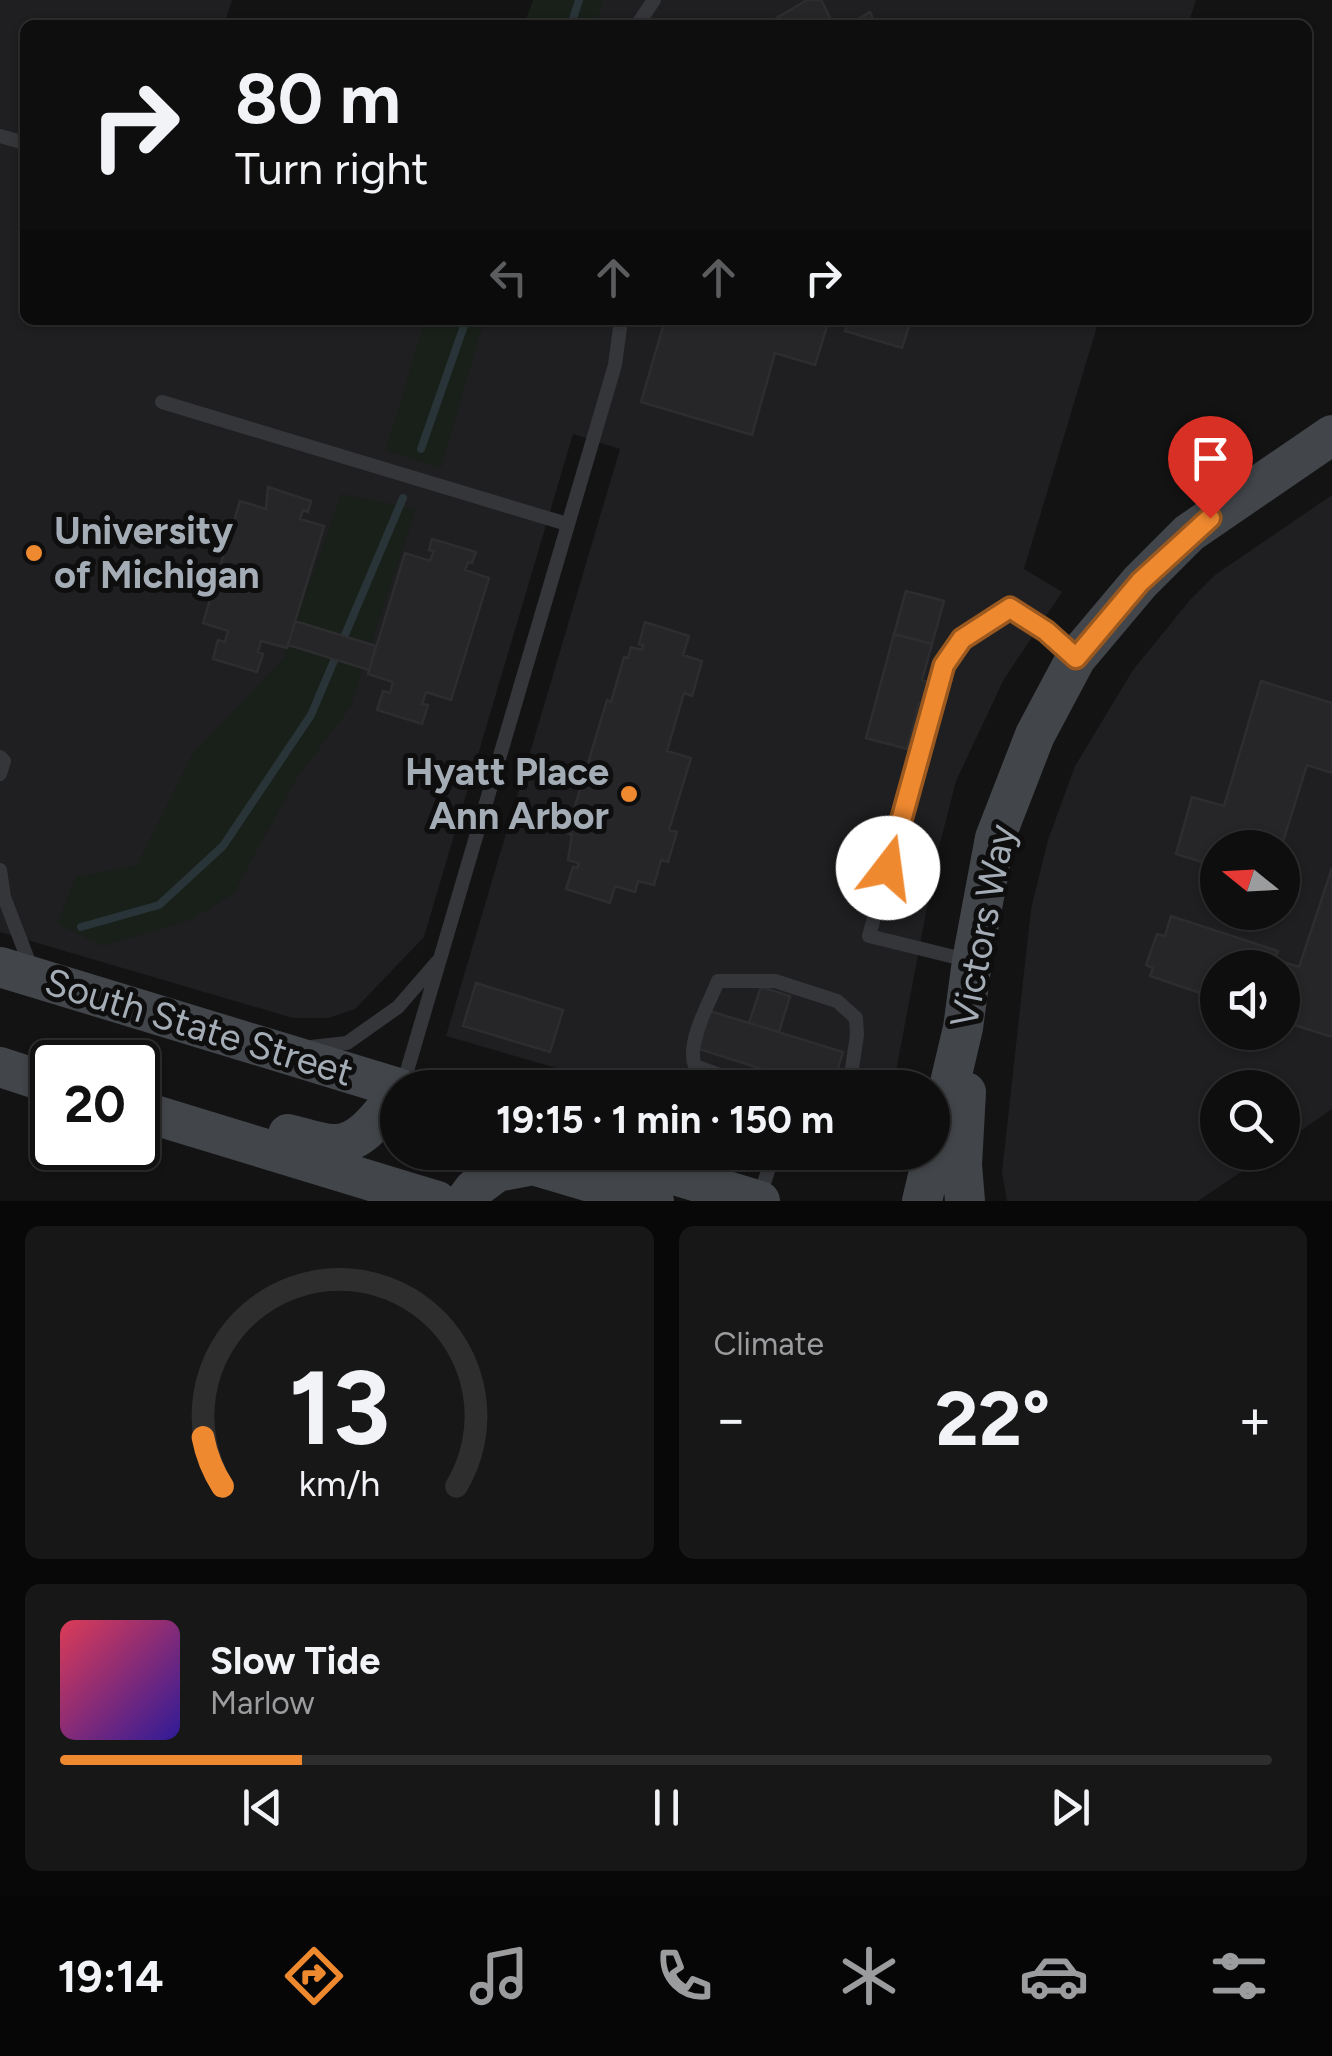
<!DOCTYPE html>
<html lang="en">
<head>
<meta charset="utf-8">
<style>
  body { margin:0; font-family:Figtree,sans-serif; background:#171718; color:#f1f3f6; height:100vh; display:flex; flex-direction:column; font-size:38px; white-space:nowrap }
  * { box-sizing:border-box; margin:0 }
  p { font-size:32px; color:#9b9c9e }
  .icon { flex:none; width:55px; height:55px; fill:none; stroke:currentColor; stroke-width:2; stroke-linecap:round; stroke-linejoin:round }
  .map { position:relative; height:1201px; overflow:hidden }
  .sheet { display:flex; flex-direction:column; gap:25px; padding:25px; background:#080808; flex:1 }
  .sheet>* { flex:none }
  .top-card { position:absolute; left:20px; top:20px; width:1292px; height:305px; border-radius:15px; box-shadow:0 2px 8px #0004,0 0 0 2px #2e2e2f; background:#0e0e0f; color:#f1f3f6; overflow:hidden }
  .needle { width:65px; rotate:288deg }
  .fabs { position:absolute; left:1200px; top:830px; display:grid; gap:20px }
  .fabs a { display:grid; place-items:center; width:100px; height:100px; border-radius:50%; background:#0e0e0f; box-shadow:0 2px 8px #0004,0 0 0 2px #2e2e2f; font-size:50px }
  .speed { position:absolute; left:30px; top:1040px; display:flex; gap:20px; font-size:50px; font-weight:700; text-align:center }
  .speed>* { display:grid; place-content:center; width:130px; height:130px; border-radius:50%; background:#0e0e0f; box-shadow:0 2px 8px #0004,0 0 0 2px #2e2e2f; line-height:1 }
  .speed .limit { border:5px solid #111; border-radius:15px; background:#fff; color:#111 }
  .pin { position:absolute; display:grid; place-items:center; width:85px; height:85px; color:#fff; margin:-102px -42px; border-radius:50% 50% 50% 0; rotate:-45deg; box-shadow:0 0 10px #0007 }
  .pin .icon { rotate:45deg }
  .me { position:absolute; width:110px; margin:-55px; rotate:15deg; stroke-linejoin:round; filter:drop-shadow(0 0 8px #0008) }
  .turn { display:flex; align-items:center; gap:35px; height:210px; padding:0 50px; font-size:45px }
  .turn .icon { width:130px; height:130px; stroke-width:2.5 }
  .turn b { display:block; font-size:70px; line-height:85px }
  .lanes { display:flex; align-items:center; height:95px; padding:0 50px; background:#0003; justify-content:center; gap:50px; direction:ltr }
  .lanes .off { opacity:.35 }
  .big { font-size:75px; font-weight:700; line-height:1.1 }
  .sheet .card { flex:1; display:flex; flex-direction:column; justify-content:center; gap:15px; min-width:0; padding:0 35px; border-radius:15px; background:#171718 }
  .sheet .dial { align-items:center; gap:0 }
  .dial svg { height:260px; overflow:visible; fill:none; stroke:#2e2e2f; stroke-width:7; stroke-linecap:round; text-anchor:middle }
  .dial text { fill:#f1f3f6; stroke:none }
  .song { display:flex; align-items:center; gap:30px }
  .cover { width:120px; height:120px; border-radius:15px; background:linear-gradient(135deg,hsl(350 70% 55%),hsl(250 70% 35%)) }
  .played { height:10px; border-radius:5px; background:linear-gradient(90deg,#ef8930 20%,#2e2e2f 20%) }
  .keys { display:flex; justify-content:space-around; direction:ltr }
  .heat { display:flex; justify-content:space-between; align-items:center; font-size:55px; direction:ltr }
  .sheet .tiles { flex:1; display:grid; gap:25px; grid-template-columns:1fr 1fr }
  .card:last-child { grid-column:span 2 }
  .trip { position:absolute; left:380px; top:1070px; width:570px; height:100px; border-radius:50px; background:#0e0e0f; box-shadow:0 2px 8px #0004,0 0 0 2px #2e2e2f; font-weight:700; line-height:100px; text-align:center }
  .tabs { display:flex; height:160px; justify-content:space-around; align-items:center; background:#060606; color:#9b9c9e }
  .tabs .icon { width:70px; height:70px }
  .tabs .on { color:#ef8930 }
  .tabs b { font-size:45px; color:#f1f3f6 }
  .map>svg:first-child { display:block }
  .built { fill:#1f1f21; fill-rule:evenodd }
  .green { fill:#191f19 }
  .lines { fill:none; stroke-linecap:round; stroke-linejoin:round }
  .stream { stroke:#293438; stroke-width:8 }
  .building { fill:#262628; stroke:#2d2d30; stroke-width:2.5 }
  .lane { stroke:#343639; stroke-width:14 }
  .secondary { stroke:#424549; stroke-width:40 }
  .route-casing { stroke:#9b591f; stroke-width:25 }
  .route { stroke:#ef8930; stroke-width:18 }
  .poi-dot { fill:#ef8930; stroke:#0e0e0f; stroke-width:4 }
  .labels { text-anchor:middle; dominant-baseline:central; stroke-width:10; stroke-linejoin:round; paint-order:stroke }
  .poi-label { font-size:38px; font-weight:bold; fill:#a4adb5; stroke:#0e0e0f; text-anchor:start }
  .street-label { font-size:38px; fill:#a4adb5; stroke:#0e0e0f }
</style>
</head>
<body>
<div class="map">
<svg width="1332" height="1201" viewBox="0 0 1332 1201">
  <rect width="100%" height="100%" fill="#131314"/>
  <!-- built -->
  <path class="built" d="M0,0H232L224,25H25V320H472L492,326L494,320H1099L1024,569L1062,592L1004,679L956,781L937,855L893,1087H622L446,1036L620,449L573,434L424,937L355,1009L328,1018H293L0,932Z
    M590,0H1196L1188,25H582Z
    M1332,495V1109L1283,1143L1282,1088H1218V1152L1269,1153L1198,1201H1007L1002,1172L1031,909L1048,840L1075,766L1133,670L1190,600L1215,575ZM1218,848H1282V912H1218ZM1218,968H1282V1032H1218Z"/>
  <!-- green -->
  <path class="green" d="M533,0H603L595,25H524Z
    M425,320H484L441,468L386,450Z
    M341,494L416,509L351,706L296,779L233,894L190,920L103,946L57,924L76,877L137,865L192,755L283,659Z"/>
  <g class="lines">
    <!-- stream -->
    <path class="stream" d="M571,25L579,0
      M421,449L466,320
      M81,927L159,905L223,846L311,715L403,498"/>
  </g>
  <!-- building -->
  <path class="building" d="M807,0H821L834,25H765Z
    M870,12L876,25H848Z
    M665,320H829L815,365L775,353L752,435L641,402Z
    M849,320H911L902,348L845,331Z
    M268,487L311,501L308,512L303,510L300,519L324,526L287,648L261,641L258,652L263,654L257,672L213,659L218,640L225,642L228,631L203,623L240,501L266,509Z
    M432,539L476,552L472,563L468,562L465,570L489,578L451,700L426,692L422,704L428,705L422,724L377,710L383,691L390,693L393,682L368,674L405,553L430,561L434,551L429,550Z
    M906,591L944,601L932,644L894,634Z
    M295,621L376,646L369,670L288,645Z
    M645,622L689,636L683,655L702,661L692,696L684,693L667,751L691,758L669,830L677,832L668,862L661,860L654,885L638,881L635,892L615,886L610,903L566,889L573,867L577,868L579,863L568,860L572,835L567,833L607,700L611,702L624,657L628,658L631,647L642,650L643,645L639,644Z
    M894,634L932,644L922,680L932,683L926,704L919,703L907,749L866,738Z
    M1261,681L1332,703V773L1307,765L1281,848H1218V867L1176,854L1192,797L1224,806Z
    M1332,868V1037L1282,1021V968H1218V999L1150,976L1153,968L1146,965L1157,934L1165,936L1171,916L1278,951L1275,959L1299,967Z
    M476,983L563,1010L550,1052L463,1026Z
    M761,987L790,996L779,1032L749,1023Z
    M710,1011L843,1052L832,1088H822L699,1049Z"/>
  <g class="lines">
    <!-- lane -->
    <path class="lane" d="M637,25L654,0
      M0,136L25,143
      M162,402L567,524
      M0,757L4,761L0,774
      M0,870L4,897L32,970
      M971,961L869,936L944,665L962,639L1009,608L1046,631L1072,655
      M311,1047L347,1043L398,1007L437,962
      M402,1088L615,365L621,320
      M757,1088L695,1066C686,1042 709,1004 718,981H775L837,1001L856,1018L857,1035L849,1088
      M759,1199L774,1152"/>
    <!-- secondary -->
    <path class="secondary" d="M0,967L398,1088
      M0,1067L52,1084
      M138,1110L437,1201
      M288,1134C302,1137 322,1145 336,1144C363,1143 382,1113 398,1094
      M599,1152L760,1201
      M465,1201L474,1189L497,1172L533,1165L654,1201
      M922,1201L963,1028L972,961L995,838L1035,735L1076,658L1140,582L1189,533L1332,435
      M965,1201L962,1165L966,1092"/>
  </g>
  <g class="lines">
    <defs>
      <path id="route" d="M888,868L944,665L962,639L1010,608L1046,631L1076,658L1140,582L1210,518"/>
    </defs>
    <!-- route casing -->
    <use href="#route" class="route-casing"/>
    <!-- route -->
    <use href="#route" class="route"/>
  </g>
  <!-- markers -->
  <g class="poi-dot">
    <circle cx="34" cy="553" r="10"/>
    <circle cx="629" cy="794" r="10"/>
  </g>
  <g class="labels">
    <!-- poi labels -->
    <g class="poi-label">
      <text x="54" y="531">University<tspan x="54" dy="44">of Michigan</tspan></text>
      <text x="609" y="772" text-anchor="end">Hyatt Place<tspan x="609" dy="44">Ann Arbor</tspan></text>
    </g>
    <!-- street labels -->
    <g class="street-label">
      <text transform="translate(983 926) rotate(-79)">Victors Way</text>
      <text transform="translate(199 1027) rotate(17)">South State Street</text>
    </g>
  </g>
</svg>
<div class="fabs">
<a><svg class="needle" viewBox="-14 -14 28 28"><path d="M0-13l5 13h-10z" fill="#e53935"/><path d="M0 13l5-13h-10z" fill="#9b9c9e"/></svg></a>
<a><svg class="icon" aria-label="sound" viewBox="0 0 24 24"><path d="M4 9h4l5-4v14l-5-4H4zM17 9q2 3 0 6"/></svg></a>
<a><svg class="icon" aria-label="search" viewBox="0 0 24 24"><circle cx="10" cy="10" r="6"/><path d="M15 15l6 6"/></svg></a>
</div>
<div class="speed"><div class="limit">20</div></div>
<div class="pin" style="left:1210px;top:518px;background:#d93025"><svg class="icon" aria-label="arrive" viewBox="0 0 24 24"><path d="M6 21V4h12l-3 4 3 4H6"/></svg></div>
<svg class="me" style="left:888px;top:868px" viewBox="-20 -20 40 40"><circle r="19" fill="#fff"/><path d="M0-13L10 11 0 6-10 11z" fill="#ef8930"/></svg>
<div class="trip">19:15 · 1 min · 150 m</div>
<div class="top-card">
<div class="turn"><svg class="icon" aria-label="right" viewBox="0 0 24 24"><path d="M7 20v-9h11M14 6l5 5-5 5"/></svg><div><b>80 m</b>Turn right</div></div>
<div class="lanes"><svg class="icon off" aria-label="left" viewBox="0 0 24 24"><path d="M17 20v-9H6M10 6l-5 5 5 5"/></svg><svg class="icon off" aria-label="ahead" viewBox="0 0 24 24"><path d="M12 20V5M6 11l6-6 6 6"/></svg><svg class="icon off" aria-label="ahead" viewBox="0 0 24 24"><path d="M12 20V5M6 11l6-6 6 6"/></svg><svg class="icon" aria-label="right" viewBox="0 0 24 24"><path d="M7 20v-9h11M14 6l5 5-5 5"/></svg></div>
</div>
</div>
<section class="sheet">
<div class="tiles">
<div class="card dial"><svg viewBox="0 0 100 80">
<path d="M14 69A42 42 0 1 1 86 69"/>
<path d="M14 69A42 42 0 0 1 8 54" stroke="#ef8930"/>
<text x="50" y="56" font-size="32" font-weight="700">13</text>
<text x="50" y="72" font-size="11">km/h</text>
</svg></div>
<div class="card"><p>Climate</p>
<div class="heat"><a>−</a><b class="big">22°</b><a>+</a></div>
</div>
<div class="card">
<div class="song"><i class="cover"></i><div><b>Slow Tide</b><p>Marlow</p></div></div>
<div class="played"></div>
<div class="keys"><svg class="icon" aria-label="previous" viewBox="0 0 24 24"><path d="M18 5L8 12l10 7zM5 5v14"/></svg><svg class="icon" aria-label="pause" viewBox="0 0 24 24"><path d="M8 5v14M16 5v14"/></svg><svg class="icon" aria-label="next" viewBox="0 0 24 24"><path d="M6 5l10 7-10 7zM19 5v14"/></svg></div>
</div>
</div>
</section>
<nav class="tabs">
<b>19:14</b>
<svg class="icon on" aria-label="directions" viewBox="0 0 24 24"><path d="M12 3l9 9-9 9-9-9zM9 14v-3h6M13 9l2 2-2 2"/></svg>
<svg class="icon" aria-label="music" viewBox="0 0 24 24"><path d="M9 18V5l10-2v13"/><circle cx="6" cy="18" r="3"/><circle cx="16" cy="16" r="3"/></svg>
<svg class="icon" aria-label="phone" viewBox="0 0 24 24"><path d="M5 4h4l2 5-3 2q2 4 5 5l2-3 5 2v4C11 20 4 13 5 4z"/></svg>
<svg class="icon" aria-label="climate" viewBox="0 0 24 24"><path d="M12 3v18M4 7l16 10M4 17L20 7"/></svg>
<svg class="icon" aria-label="car" viewBox="0 0 24 24"><path d="M5 17H2v-5l4-1 3-4h7l3 4 3 1v5h-3M9 17h6M6 11h13"/><circle cx="7" cy="17" r="2"/><circle cx="17" cy="17" r="2"/></svg>
<svg class="icon" aria-label="filters" viewBox="0 0 24 24"><path d="M4 7h16M4 17h16"/><circle cx="9" cy="7" r="2"/><circle cx="15" cy="17" r="2"/></svg>
</nav>
</body>
</html>
